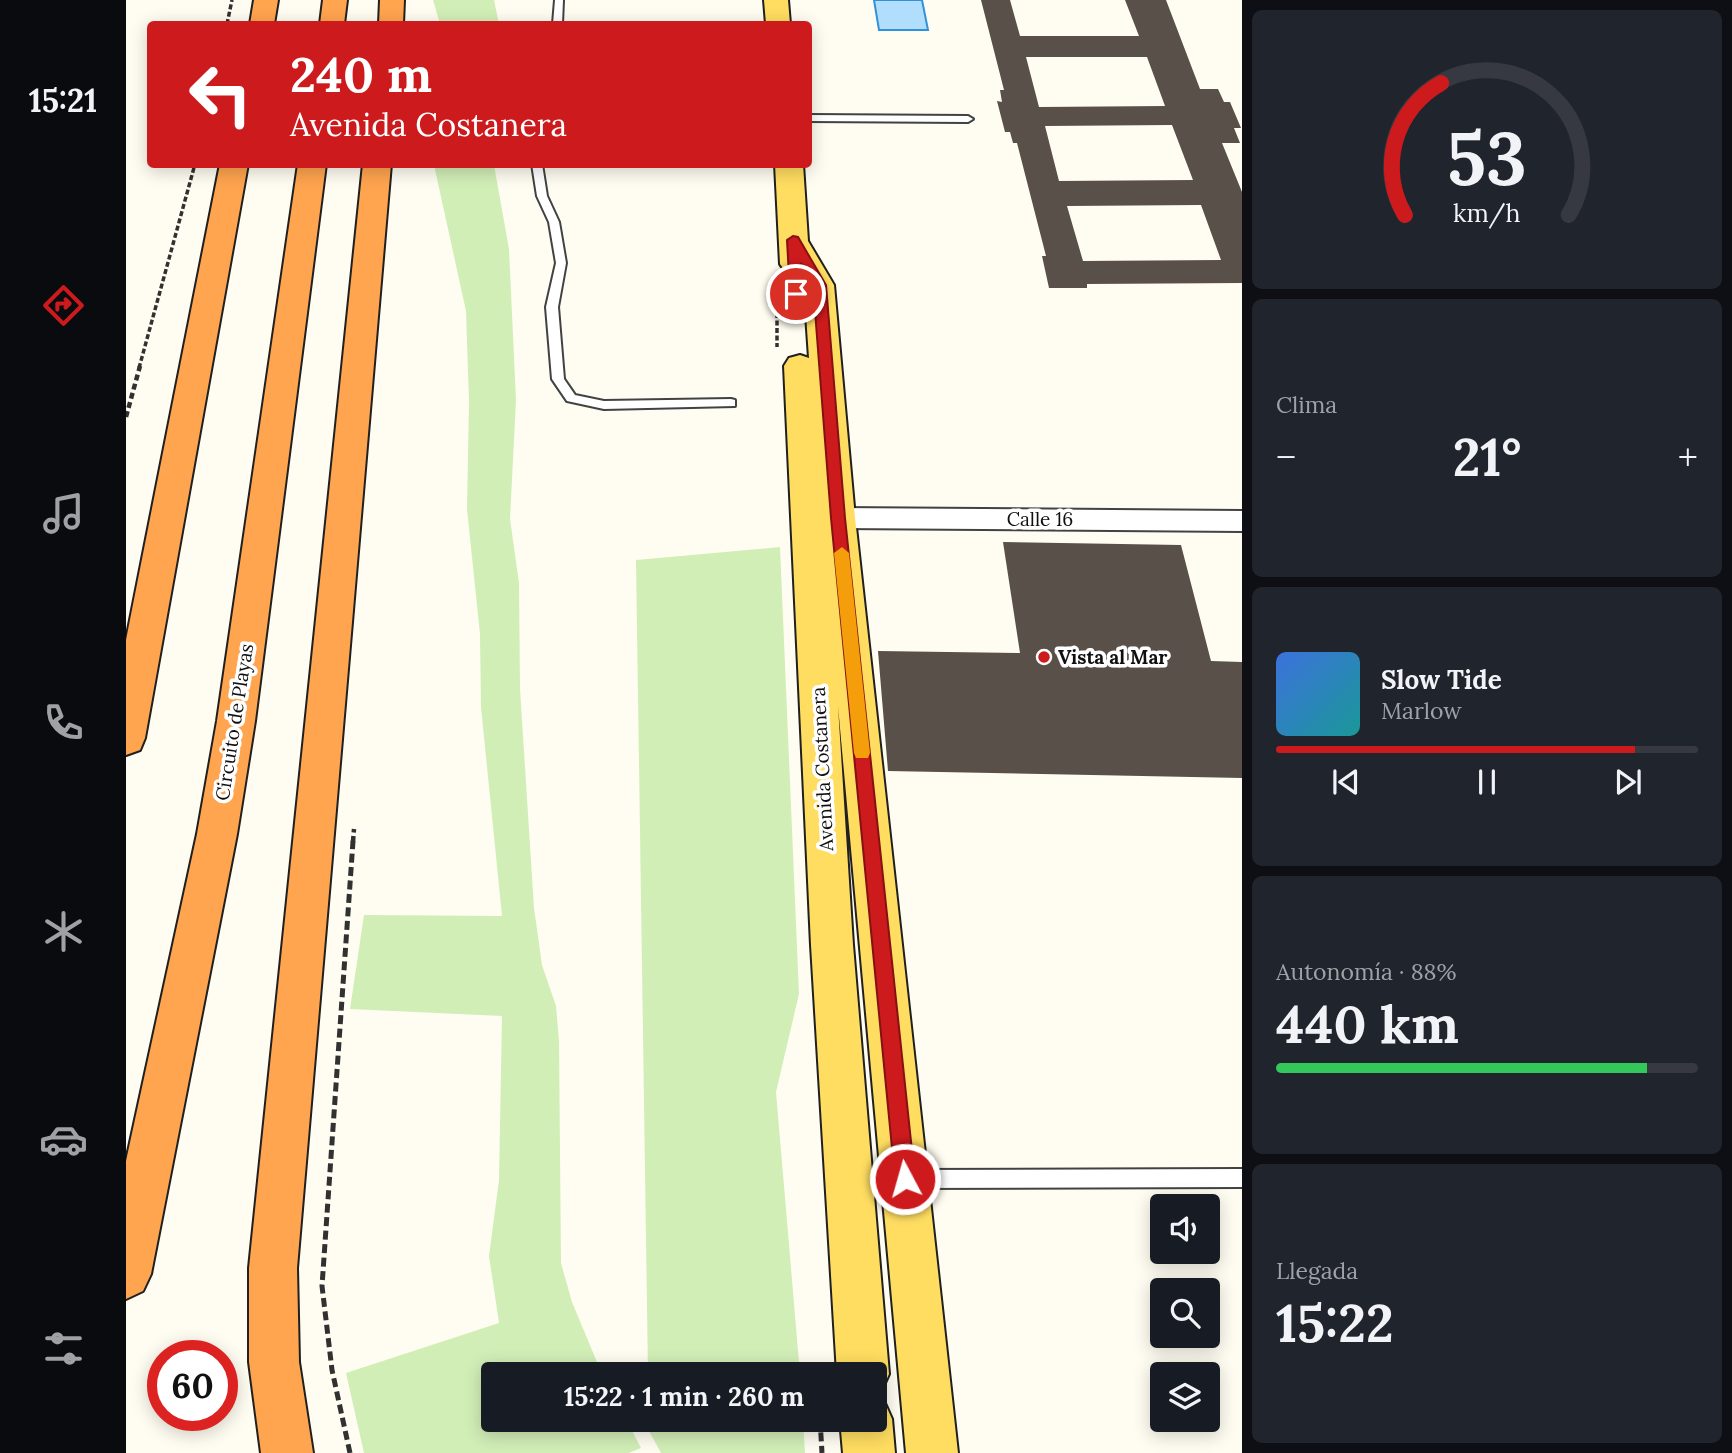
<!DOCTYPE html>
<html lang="es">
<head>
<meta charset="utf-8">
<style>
  body { margin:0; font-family:Lora,serif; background:#20242c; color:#f1f3f6; height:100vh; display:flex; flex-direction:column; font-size:26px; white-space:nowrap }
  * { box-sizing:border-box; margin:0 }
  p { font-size:23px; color:#9ea1a6 }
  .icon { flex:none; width:38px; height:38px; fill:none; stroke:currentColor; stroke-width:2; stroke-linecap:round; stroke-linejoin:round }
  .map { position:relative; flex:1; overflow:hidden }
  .drawer { display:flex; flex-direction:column; gap:10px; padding:10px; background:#0d0f14; width:490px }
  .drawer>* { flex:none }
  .top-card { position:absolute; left:21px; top:21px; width:665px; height:147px; border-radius:7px; box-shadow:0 4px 18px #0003; background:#cd1a1d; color:#fff; overflow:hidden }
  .fabs { position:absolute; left:1024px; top:1194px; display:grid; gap:14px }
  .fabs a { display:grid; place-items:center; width:70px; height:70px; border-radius:7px; background:#171b24; box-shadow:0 4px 18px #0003; font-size:35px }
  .speed { position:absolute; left:21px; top:1340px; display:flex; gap:14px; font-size:35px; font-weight:700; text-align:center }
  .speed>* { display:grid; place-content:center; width:91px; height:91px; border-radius:50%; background:#171b24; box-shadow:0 4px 18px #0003; line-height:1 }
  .speed .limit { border:10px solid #d22; background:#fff; color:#111 }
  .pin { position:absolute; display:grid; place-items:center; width:60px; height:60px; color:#fff; margin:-30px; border:4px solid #fff; border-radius:50%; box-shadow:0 2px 7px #0007 }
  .me { position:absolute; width:77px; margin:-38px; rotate:354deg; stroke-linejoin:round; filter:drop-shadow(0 0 5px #0008) }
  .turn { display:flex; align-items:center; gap:24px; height:147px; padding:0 28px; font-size:32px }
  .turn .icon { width:91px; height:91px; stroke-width:2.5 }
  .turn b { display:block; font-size:49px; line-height:60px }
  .big { font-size:52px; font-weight:700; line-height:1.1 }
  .drawer .tile { flex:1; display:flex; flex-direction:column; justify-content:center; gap:10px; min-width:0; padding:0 24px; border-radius:10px; background:#20242c }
  .drawer .dial { align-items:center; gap:0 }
  .dial svg { height:182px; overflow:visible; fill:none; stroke:#363941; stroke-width:7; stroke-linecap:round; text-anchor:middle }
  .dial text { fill:#f1f3f6; stroke:none }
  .song { display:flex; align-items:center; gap:21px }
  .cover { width:84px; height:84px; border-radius:10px; background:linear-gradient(135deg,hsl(220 70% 55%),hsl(180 70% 35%)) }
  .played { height:7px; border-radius:4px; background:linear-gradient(90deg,#cd1a1d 85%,#363941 85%) }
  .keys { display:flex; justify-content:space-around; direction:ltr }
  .heat { display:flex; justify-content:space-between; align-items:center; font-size:38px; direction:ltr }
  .charge { height:10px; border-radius:5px; background:linear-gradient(90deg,#34c759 88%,#363941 0) }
  .trip { position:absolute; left:355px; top:1362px; width:406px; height:70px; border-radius:7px; background:#171b24; box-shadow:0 4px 18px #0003; font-weight:700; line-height:70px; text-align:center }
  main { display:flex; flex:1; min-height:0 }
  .menu { display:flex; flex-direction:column; width:126px; justify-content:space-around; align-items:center; background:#090b0e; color:#9ea1a6 }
  .menu .icon { width:49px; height:49px }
  .menu .active { color:#cd1a1d }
  .menu b { font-size:32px; color:#f1f3f6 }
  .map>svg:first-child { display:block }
  .green { fill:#d2eeb7 }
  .water { fill:#b1defc; stroke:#3192d9; stroke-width:2 }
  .building { fill:#59504a; fill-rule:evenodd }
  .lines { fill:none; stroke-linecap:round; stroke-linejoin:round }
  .lane-casing { stroke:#424242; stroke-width:4 }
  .street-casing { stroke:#424242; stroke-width:4 }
  .primary-casing { stroke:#202020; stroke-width:4 }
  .highway-casing { stroke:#202020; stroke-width:4 }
  .path-far2 { stroke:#313131; stroke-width:3.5; stroke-dasharray:5 2.5; stroke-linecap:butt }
  .path-far1 { stroke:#313131; stroke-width:4.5; stroke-dasharray:6 3.5; stroke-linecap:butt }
  .path { stroke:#313131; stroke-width:5; stroke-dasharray:9 4.5; stroke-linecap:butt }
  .lane { fill:#fff; fill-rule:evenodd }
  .street { fill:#fff; fill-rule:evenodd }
  .primary { fill:#ffdd61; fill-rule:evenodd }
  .highway { fill:#ffa44f; fill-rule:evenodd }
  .route { fill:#cd1a1d; stroke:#851113; stroke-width:2 }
  .slow { fill:#f59e0b }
  .poi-dot { fill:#cd1a1d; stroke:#fff; stroke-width:2.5 }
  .labels { text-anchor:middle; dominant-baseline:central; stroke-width:7; stroke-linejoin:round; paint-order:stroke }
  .street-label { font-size:19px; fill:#0f0f0f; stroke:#fff }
  .poi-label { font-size:19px; font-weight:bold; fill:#0f0f0f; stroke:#fff; text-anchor:start }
</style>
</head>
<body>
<main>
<nav class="menu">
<b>15:21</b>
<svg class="icon active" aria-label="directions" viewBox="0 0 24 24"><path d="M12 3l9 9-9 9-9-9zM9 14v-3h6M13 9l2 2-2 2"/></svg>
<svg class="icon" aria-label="music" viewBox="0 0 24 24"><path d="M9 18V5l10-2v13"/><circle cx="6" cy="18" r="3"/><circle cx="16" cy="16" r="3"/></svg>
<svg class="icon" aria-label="phone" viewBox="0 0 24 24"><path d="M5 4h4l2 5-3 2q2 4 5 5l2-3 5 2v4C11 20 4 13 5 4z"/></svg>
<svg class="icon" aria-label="climate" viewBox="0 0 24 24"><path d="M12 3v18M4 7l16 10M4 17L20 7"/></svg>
<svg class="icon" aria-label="car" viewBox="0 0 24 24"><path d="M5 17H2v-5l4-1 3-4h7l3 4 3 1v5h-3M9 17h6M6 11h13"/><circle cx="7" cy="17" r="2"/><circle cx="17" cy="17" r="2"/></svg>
<svg class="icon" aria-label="filters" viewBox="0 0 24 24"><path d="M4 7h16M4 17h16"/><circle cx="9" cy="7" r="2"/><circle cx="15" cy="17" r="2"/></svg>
</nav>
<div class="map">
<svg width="1116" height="1453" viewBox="0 0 1116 1453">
  <rect width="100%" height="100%" fill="#fffdf1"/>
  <!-- green -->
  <path class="green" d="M307,0H368L373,24H314Z
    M308,165H368L383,249L390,400L384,519L393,583L394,689L408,908L416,965L430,1006L433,1041L435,1263L446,1302L476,1374H368V1419H500L515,1448L503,1453H238L220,1373L373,1323L363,1256L373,1180L376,1016L224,1009L238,915L376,916L355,707L354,634L341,509L343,402L340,311Z
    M654,547L673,994L650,1092L674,1374H522L510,560Z
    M523,1419H677L679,1453H535L523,1431Z"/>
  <!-- water -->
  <path class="water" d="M748,0H796L802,30H753Z"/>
  <!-- building -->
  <path class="building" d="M855,0H884L894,36H1013L999,0H1040L1074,89H1092L1098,102H1104L1115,128H1108L1114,143H1096L1116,192V283L961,284V288H923L916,256H920L891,143H887L884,132H879L871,101L876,102L874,90H878ZM900,57H1021L1039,106L913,107ZM1046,125L1067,180L933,181L919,126ZM1075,205L1095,260L957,261L941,206Z
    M877,542L1055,545L1085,661L1116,662V778L762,771L752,651L894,653Z"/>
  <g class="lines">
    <defs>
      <path id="lane" d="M429,0H437L436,24H427Z
        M682,115L842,116L847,119L842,122L682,121Z
        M406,164H416L421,196L433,222L440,263L432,307L438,379L449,395L478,401L605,399L609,400V406L478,409L441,401L426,379L420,307L430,263L423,222L411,196Z
        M1116,1169V1187L784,1188L778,1185L775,1179L778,1173L784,1170Z"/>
      <path id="street" d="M712,508L1116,511V531L712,528L703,525L699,518L703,511Z"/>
      <path id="primary" d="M638,0H662L664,24H640Z
        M649,164H677L682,241L708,285L729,518L832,1453H780L712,706L727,945L763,1374L755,1392L749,1395V1374H711L685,945L658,366L663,358L674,355L683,358L678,285L671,273L659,271L654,264Z
        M749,1397L758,1401L766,1419L769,1453H717L714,1419H749Z"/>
      <path id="highway" d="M128,0H152L148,24H124Z
        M197,0H221L218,24H194Z
        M254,0H278L277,24H253Z
        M94,164H122L19,738L14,750L0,755V640Z
        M172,164H200L129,721L111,834L25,1274L17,1291L0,1299V1161L71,834L91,721Z
        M237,164H265L171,1268L173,1362L187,1453H135L123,1362V1268Z"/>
    </defs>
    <!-- lane casing -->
    <use href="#lane" class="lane-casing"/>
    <!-- street casing -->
    <use href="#street" class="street-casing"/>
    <!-- primary casing -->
    <use href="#primary" class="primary-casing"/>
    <!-- highway casing -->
    <use href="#highway" class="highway-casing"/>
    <!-- path-far2 -->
    <path class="path-far2" d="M101,24L106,0
      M651,283V347
      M13,368L69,164"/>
    <!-- path-far1 -->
    <path class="path-far1" d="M0,417L14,366
      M227,842L228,829"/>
    <!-- path -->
    <path class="path" d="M694,1419L696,1453
      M224,1453L206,1370L196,1286L227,841"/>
    <!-- lane -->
    <use href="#lane" class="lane"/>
    <!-- street -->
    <use href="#street" class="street"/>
    <!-- primary -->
    <use href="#primary" class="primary"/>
    <!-- highway -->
    <use href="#highway" class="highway"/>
  </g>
  <!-- route -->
  <path class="route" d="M667,236L672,237L700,285L719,518L789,1179L786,1186L779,1189L772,1186L769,1179L705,518L687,285L675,263L676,294L670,298L664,294L661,240Z"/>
  <!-- slow -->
  <path class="slow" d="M716,547L723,553L744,753L742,758H730L728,753L708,553Z"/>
  <!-- markers -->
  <circle class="poi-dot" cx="918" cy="657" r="7"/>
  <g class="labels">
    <!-- street labels -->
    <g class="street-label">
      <text x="914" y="519">Calle 16</text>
      <text transform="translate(108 722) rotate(-81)">Circuito de Playas</text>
      <text transform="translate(696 769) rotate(-93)">Avenida Costanera</text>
    </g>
    <!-- poi labels -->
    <g class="poi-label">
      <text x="932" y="657">Vista al Mar</text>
    </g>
  </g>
</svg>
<div class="fabs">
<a><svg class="icon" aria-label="sound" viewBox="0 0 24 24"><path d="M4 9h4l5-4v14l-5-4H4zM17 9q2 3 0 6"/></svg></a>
<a><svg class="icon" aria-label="search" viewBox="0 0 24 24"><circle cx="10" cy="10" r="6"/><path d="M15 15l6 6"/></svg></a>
<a><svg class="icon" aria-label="layers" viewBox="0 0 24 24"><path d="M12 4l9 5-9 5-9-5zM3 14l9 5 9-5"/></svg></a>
</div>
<div class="speed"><div class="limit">60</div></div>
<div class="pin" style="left:670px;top:294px;background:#d93025"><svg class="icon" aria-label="arrive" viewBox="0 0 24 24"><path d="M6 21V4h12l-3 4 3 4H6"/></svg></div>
<svg class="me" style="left:779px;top:1179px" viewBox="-20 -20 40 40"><circle r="17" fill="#cd1a1d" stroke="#fff" stroke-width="3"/><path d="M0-11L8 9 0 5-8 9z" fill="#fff"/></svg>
<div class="trip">15:22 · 1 min · 260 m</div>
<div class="top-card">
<div class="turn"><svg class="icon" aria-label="left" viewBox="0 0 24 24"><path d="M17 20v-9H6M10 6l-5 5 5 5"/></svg><div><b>240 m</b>Avenida Costanera</div></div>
</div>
</div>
<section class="drawer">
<div class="tile dial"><svg viewBox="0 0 100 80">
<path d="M14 69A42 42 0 1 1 86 69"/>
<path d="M14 69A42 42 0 0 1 30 11" stroke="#cd1a1d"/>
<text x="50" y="56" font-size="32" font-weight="700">53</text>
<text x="50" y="72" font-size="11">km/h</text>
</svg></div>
<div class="tile"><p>Clima</p>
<div class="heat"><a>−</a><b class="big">21°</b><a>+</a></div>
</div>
<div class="tile">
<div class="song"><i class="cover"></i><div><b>Slow Tide</b><p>Marlow</p></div></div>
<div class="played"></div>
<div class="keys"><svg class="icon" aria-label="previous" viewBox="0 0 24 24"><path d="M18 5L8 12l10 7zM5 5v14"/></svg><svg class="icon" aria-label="pause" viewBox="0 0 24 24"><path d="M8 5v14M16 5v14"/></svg><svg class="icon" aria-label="next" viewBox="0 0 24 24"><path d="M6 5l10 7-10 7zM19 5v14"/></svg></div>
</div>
<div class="tile"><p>Autonomía · 88%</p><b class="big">440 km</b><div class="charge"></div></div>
<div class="tile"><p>Llegada</p><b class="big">15:22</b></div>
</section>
</main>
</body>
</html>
